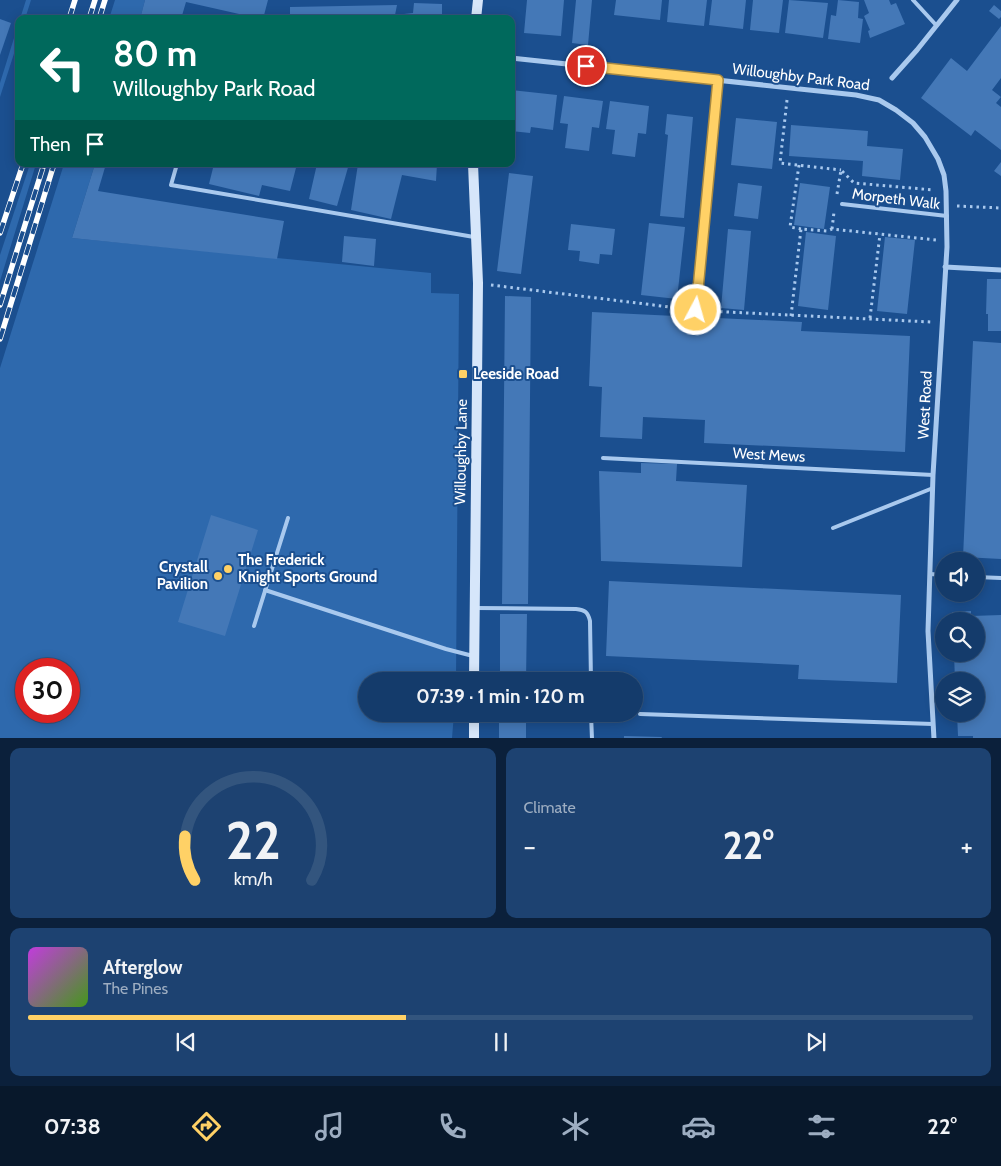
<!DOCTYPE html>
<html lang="en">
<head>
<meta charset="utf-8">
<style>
  body { margin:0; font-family:Cabin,sans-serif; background:#1d4271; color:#f1f3f6; height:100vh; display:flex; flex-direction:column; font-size:19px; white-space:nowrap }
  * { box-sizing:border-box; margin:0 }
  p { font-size:16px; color:#9dadc1 }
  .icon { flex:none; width:28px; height:28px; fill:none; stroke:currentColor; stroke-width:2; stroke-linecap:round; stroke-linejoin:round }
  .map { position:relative; height:738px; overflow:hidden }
  .side { display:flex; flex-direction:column; gap:10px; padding:10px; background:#0b203b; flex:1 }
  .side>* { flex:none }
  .top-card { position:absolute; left:15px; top:15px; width:500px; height:152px; border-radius:10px; box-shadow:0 2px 12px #0003,0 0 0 1px #33557e; background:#00695c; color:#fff; overflow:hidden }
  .fabs { position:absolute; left:935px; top:552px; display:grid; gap:10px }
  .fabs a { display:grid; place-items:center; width:50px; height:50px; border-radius:50%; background:#143b6b; box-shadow:0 2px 12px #0003,0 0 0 1px #33557e; font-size:25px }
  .speed { position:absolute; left:15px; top:658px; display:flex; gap:10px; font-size:25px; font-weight:700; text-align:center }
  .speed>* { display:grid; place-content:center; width:65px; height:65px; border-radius:50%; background:#143b6b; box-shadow:0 2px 12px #0003,0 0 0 1px #33557e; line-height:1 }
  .speed .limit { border:8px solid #d22; background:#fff; color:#111 }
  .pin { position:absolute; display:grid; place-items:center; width:42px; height:42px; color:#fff; margin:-21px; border:2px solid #fff; border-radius:50%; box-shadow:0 1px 5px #0007 }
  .me { position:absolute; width:55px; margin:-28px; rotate:6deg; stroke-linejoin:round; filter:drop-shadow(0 0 4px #0008) }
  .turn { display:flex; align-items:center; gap:18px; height:105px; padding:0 15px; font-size:22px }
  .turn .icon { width:65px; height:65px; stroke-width:2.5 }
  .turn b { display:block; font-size:35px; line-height:42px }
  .then { display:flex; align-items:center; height:48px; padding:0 15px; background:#0003; gap:10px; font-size:19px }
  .big { font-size:38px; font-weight:700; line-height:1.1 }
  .side .tile { flex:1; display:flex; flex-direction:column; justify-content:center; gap:8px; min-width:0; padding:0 18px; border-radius:10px; background:#1d4271 }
  .side .dial { align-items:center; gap:0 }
  .dial svg { height:130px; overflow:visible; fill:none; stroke:#33557e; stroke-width:7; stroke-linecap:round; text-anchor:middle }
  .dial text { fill:#f1f3f6; stroke:none }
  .song { display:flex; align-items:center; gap:15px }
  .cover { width:60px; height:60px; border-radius:8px; background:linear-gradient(135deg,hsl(290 70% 55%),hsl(100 70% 35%)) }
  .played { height:5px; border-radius:2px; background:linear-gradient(90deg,#ffd166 40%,#33557e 40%) }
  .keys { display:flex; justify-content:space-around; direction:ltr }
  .heat { display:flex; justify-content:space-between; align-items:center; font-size:28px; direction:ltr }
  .side .tiles { flex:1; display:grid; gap:10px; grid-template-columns:1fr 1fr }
  .tile:last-child { grid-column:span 2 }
  .trip { position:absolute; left:358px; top:672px; width:285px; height:50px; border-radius:25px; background:#143b6b; box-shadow:0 2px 12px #0003,0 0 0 1px #33557e; font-weight:700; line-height:50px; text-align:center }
  .tab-bar { display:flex; height:80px; justify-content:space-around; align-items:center; background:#08182b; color:#9dadc1 }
  .tab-bar .icon { width:35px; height:35px }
  .tab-bar .on { color:#ffd166 }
  .tab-bar b { font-size:22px; color:#f1f3f6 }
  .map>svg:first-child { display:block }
  .green { fill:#2e69ad; fill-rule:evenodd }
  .building { fill:#4478b7 }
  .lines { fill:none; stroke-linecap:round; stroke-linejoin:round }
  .path { stroke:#a9c9ee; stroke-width:3; stroke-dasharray:2.5 4; stroke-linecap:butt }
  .lane { stroke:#a9c9ee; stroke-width:4 }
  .street { stroke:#a9c9ee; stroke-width:5 }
  .secondary { stroke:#d6e6fa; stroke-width:10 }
  .rail-casing { stroke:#fff; stroke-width:5.5 }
  .rail { stroke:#1b4f8f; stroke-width:4; stroke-dasharray:11; stroke-linecap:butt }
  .route-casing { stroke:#a68842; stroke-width:12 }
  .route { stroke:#ffd166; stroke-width:9 }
  .poi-dot { fill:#ffd166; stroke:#1b4f8f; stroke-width:2 }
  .labels { text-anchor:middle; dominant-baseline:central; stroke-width:4; stroke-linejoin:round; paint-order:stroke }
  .street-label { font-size:15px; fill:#fff; stroke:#1b4f8f }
  .poi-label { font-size:15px; font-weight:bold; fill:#fff; stroke:#1b4f8f; text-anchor:start }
</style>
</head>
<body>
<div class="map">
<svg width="1001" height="739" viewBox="0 0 1001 739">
  <rect width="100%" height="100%" fill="#1b4f8f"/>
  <!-- green -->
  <path class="green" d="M26,0H31L25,19H20Z
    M115,0H145L140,19H109Z
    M19,22V38L0,97V83Z
    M30,164H36L0,281V255Z
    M64,164H95L72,238L431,273V293L459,294L456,681H366V714H454L452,738H0V368ZM26,669H69V711H26Z"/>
  <!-- building -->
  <path class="building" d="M145,0H268L263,19H247L248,16L186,2L181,19H140Z
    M527,0H564L561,36L524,33Z
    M576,0H592L588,45L572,43Z
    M616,0H662L660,20L614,15Z
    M669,0H707L704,26L667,22Z
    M712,0H746L743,29L709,25Z
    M753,0H783L779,33L750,30Z
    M789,0L828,3L823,38L785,33Z
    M838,0L859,2L858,18L863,19L860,43L828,39L831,15L836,16Z
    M864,0H889L891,5L896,3L905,24L870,38L868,31L870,30L864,16L869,13Z
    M414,3L442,4V19H290V7L397,5L395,15L413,13Z
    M994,5L1001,11V17L999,19L989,11Z
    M0,19L11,23L0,55Z
    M1001,26V78L992,90L1001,97L996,103L1001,107V150L975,130L971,136L921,98L951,58L967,71Z
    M511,90L557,95L553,130L531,127L530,133L511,131Z
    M564,96L603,101L599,128L592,127L589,151L565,148L568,124L560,123Z
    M610,101L649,106L646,134L638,133L635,157L612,154L615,130L606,129Z
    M667,114L693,117L684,218L660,216L668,135L665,134Z
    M736,118L777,122L772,169L731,165Z
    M791,125L868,131L867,146L903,149L900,180L862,176L863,161L789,156Z
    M1001,162V176L994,171Z
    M95,164H106L98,191L284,221L277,259L72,238Z
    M214,164H297L290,191L262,185L259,196L209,184Z
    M317,164H349L337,206L309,199Z
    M358,164H437L436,181L402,175L391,219L351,210Z
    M509,173L533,176L521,274L497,271Z
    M738,183L762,186L758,219L734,216Z
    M800,183L830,187L824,229L794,225Z
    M649,223L685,227L677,299L641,295Z
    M571,224L615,229L612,255L600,254L599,264L579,261L580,251L568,250Z
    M728,229L751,231L744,310L721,308Z
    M806,232L836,236L828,310L798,306Z
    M344,236L376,239L374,266L342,262Z
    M885,237L915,240L907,314L877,311Z
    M987,279H1001V331H988V314H986Z
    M505,296L531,297L528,604H502Z
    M592,312L802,322L801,331L910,336L905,452L704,443L705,420L643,417L642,439L600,437L602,387L589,386Z
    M973,341L1001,343V559L963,557Z
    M641,463L677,464L676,481L747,485L742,567L601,561L599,471L641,473Z
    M211,515L258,530L225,636L178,622Z
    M609,581L901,595L897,683L798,679L799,665L606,656Z
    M971,611V616L1001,615V739H973V736H958L957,714H976V681H955L954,654H976V621H952V612Z
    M500,614H527L526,681H500Z
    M499,714H526V739H499Z
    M624,736L662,737L661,739H624Z"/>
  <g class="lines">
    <!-- path -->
    <path class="path" d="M787,100L780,163L841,170
      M799,165L790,227L801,229
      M837,194L841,170L854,183L934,190
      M957,206L1001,208
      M832,229L834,212
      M491,285L686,309
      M707,311L931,322
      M791,316L801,229L827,231L832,229L936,240
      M870,318L880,234"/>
    <!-- lane -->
    <path class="lane" d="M913,0L936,25
      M177,164L171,185L474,237
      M842,204L947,216
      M603,458L933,475
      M833,528L933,488
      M930,574L944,575
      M976,577L1001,578
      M265,590L446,649L473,656
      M475,608L576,609C585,610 588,612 590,621L591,681
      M254,626L288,518
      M591,714L592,739
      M640,714L933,724"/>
    <!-- street -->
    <path class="street" d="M511,58L856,95L879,100L896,110L913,123L925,137L938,159L944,175L946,191L947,247L933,475L928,631L934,739
      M892,78L917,50L957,0
      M945,267L1001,270
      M696,310L718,79"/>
    <!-- secondary -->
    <path class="secondary" d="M476,19L478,0
      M473,164L478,283L474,681
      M474,739V714"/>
    <defs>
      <path id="rail" d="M69,19L75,0
        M89,19L95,0
        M99,19L105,0
        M0,233L23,164
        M0,305L44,164
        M0,339L54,164"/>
    </defs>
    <!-- rail casing -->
    <use href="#rail" class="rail-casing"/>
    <!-- rail -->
    <use href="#rail" class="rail"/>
  </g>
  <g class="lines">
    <defs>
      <path id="route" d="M586,66L718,80L696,310"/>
    </defs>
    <!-- route casing -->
    <use href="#route" class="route-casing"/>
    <!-- route -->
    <use href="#route" class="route"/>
  </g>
  <!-- markers -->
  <g class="poi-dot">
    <rect x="458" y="369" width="10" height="10" rx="2.5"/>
    <circle cx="228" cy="569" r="5"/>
    <circle cx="218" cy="576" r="5"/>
  </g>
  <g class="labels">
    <!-- street labels -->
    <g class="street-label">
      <text transform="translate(801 77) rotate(7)">Willoughby Park Road</text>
      <text transform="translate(896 199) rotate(7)">Morpeth Walk</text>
      <text transform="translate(925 405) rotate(-87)">West Road</text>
      <text transform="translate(461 452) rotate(-89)">Willoughby Lane</text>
      <text transform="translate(769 455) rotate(3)">West Mews</text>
    </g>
    <!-- poi labels -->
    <g class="poi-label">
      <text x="473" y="374">Leeside Road</text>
      <text x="238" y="560">The Frederick<tspan x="238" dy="17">Knight Sports Ground</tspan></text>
      <text x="208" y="567" text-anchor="end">Crystall<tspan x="208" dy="17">Pavilion</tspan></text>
    </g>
  </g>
</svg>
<div class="fabs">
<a><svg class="icon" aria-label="sound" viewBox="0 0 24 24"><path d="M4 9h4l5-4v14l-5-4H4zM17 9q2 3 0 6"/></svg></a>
<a><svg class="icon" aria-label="search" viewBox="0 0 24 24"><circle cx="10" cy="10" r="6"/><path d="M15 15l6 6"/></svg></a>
<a><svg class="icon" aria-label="layers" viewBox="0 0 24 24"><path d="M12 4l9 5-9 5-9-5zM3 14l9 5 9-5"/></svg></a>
</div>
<div class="speed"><div class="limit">30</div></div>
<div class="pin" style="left:586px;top:66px;background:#d93025"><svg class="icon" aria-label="arrive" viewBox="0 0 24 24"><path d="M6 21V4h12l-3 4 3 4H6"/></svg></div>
<svg class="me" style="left:696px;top:310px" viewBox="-20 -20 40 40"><circle r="17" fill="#ffd166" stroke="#fff" stroke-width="3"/><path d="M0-11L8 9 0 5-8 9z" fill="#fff"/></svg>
<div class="trip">07:39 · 1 min · 120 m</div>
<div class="top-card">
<div class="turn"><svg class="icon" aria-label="left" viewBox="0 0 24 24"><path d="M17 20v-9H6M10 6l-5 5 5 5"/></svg><div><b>80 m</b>Willoughby Park Road</div></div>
<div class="then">Then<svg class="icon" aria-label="arrive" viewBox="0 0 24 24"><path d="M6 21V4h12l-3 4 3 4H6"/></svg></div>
</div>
</div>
<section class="side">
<div class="tiles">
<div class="tile dial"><svg viewBox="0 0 100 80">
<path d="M14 69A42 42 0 1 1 86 69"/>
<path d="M14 69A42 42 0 0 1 8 42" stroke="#ffd166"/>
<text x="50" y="56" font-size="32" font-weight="700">22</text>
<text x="50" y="72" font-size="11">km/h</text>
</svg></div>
<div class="tile"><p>Climate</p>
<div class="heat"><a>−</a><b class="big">22°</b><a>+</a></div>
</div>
<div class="tile">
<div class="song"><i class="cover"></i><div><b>Afterglow</b><p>The Pines</p></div></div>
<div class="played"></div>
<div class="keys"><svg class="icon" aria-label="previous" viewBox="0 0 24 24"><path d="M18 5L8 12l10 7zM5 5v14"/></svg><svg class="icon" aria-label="pause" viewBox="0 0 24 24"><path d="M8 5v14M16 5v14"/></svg><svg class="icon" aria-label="next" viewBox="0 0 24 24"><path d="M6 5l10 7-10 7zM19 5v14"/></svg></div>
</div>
</div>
</section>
<nav class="tab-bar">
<b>07:38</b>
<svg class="icon on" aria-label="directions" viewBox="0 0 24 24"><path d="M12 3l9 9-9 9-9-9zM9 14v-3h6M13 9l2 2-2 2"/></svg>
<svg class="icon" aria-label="music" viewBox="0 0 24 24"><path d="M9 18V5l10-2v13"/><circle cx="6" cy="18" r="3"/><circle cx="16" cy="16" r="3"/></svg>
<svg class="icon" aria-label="phone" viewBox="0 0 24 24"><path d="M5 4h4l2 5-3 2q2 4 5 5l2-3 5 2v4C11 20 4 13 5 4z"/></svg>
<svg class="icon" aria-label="climate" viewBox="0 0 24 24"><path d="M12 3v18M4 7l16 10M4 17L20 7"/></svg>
<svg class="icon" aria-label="car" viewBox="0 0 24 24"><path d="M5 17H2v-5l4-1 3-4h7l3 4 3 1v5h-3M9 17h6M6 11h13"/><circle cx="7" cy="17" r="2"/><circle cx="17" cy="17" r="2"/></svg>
<svg class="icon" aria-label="filters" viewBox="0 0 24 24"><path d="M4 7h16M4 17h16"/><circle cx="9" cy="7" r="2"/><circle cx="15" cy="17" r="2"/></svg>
<b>22°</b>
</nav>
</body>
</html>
